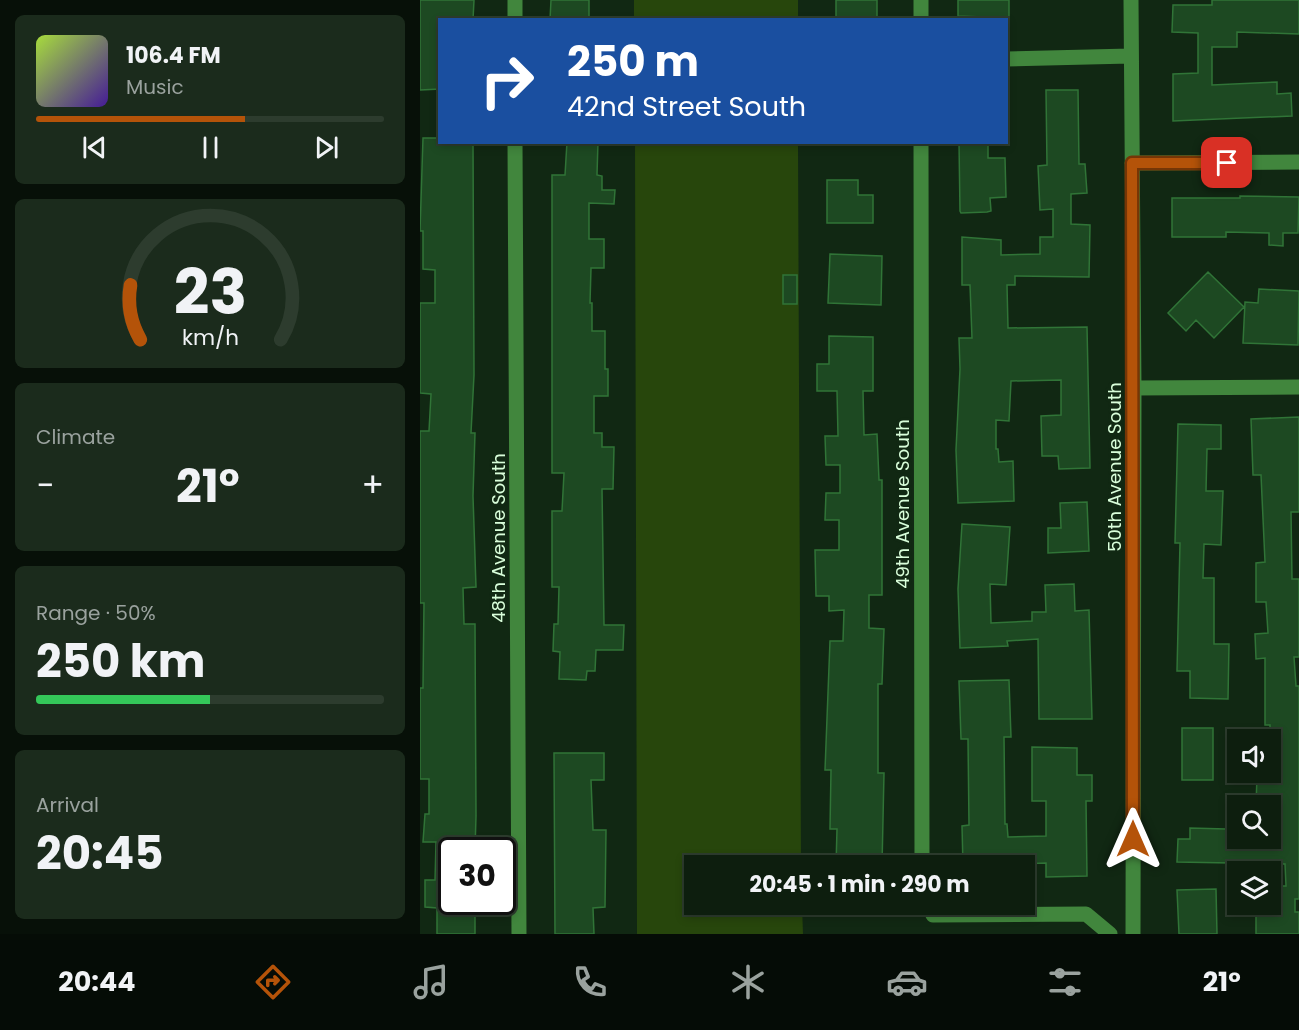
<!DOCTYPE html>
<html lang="en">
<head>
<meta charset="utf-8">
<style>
  body { margin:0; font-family:Poppins,sans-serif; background:#1b2b1c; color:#f1f3f6; height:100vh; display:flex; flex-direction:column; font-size:22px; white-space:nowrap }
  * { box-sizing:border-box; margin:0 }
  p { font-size:20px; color:#9aa29e }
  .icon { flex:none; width:33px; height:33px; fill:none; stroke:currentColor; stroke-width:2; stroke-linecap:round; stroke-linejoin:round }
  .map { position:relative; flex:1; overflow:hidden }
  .side { display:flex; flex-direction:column; gap:15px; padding:15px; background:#071008; width:420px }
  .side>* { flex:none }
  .banner { position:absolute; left:18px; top:18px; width:570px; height:126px; border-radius:0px; box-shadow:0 3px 9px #0003,0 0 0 2px #2d3c2e; background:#1a4fa0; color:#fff; overflow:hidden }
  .buttons { position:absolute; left:807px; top:729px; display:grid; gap:12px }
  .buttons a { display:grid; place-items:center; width:54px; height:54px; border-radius:0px; background:#0d1e0e; box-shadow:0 3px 9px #0003,0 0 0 2px #2d3c2e; font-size:30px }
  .speed { position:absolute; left:18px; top:837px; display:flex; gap:12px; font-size:30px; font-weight:700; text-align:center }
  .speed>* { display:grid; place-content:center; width:78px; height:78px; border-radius:50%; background:#0d1e0e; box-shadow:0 3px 9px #0003,0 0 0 2px #2d3c2e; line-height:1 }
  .speed .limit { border:3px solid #111; border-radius:9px; background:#fff; color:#111 }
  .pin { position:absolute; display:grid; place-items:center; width:51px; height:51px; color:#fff; margin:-26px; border-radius:12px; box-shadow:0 3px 9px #0006 }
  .me { position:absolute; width:66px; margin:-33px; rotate:0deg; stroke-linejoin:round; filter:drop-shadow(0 0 4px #0008) }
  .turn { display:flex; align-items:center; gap:21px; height:126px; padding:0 30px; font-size:27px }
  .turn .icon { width:78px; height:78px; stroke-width:2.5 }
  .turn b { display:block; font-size:42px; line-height:51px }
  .big { font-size:45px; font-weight:700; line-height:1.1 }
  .side .widget { flex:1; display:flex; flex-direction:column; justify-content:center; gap:9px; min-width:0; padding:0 21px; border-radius:9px; background:#1b2b1c }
  .side .dial { align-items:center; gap:0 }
  .dial svg { height:156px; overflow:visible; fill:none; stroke:#2d3c2e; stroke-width:7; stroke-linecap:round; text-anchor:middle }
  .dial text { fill:#f1f3f6; stroke:none }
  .song { display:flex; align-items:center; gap:18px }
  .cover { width:72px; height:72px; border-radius:9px; background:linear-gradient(135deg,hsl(80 70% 55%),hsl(260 70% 35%)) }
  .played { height:6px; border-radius:3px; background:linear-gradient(90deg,#b45309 60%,#2d3c2e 60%) }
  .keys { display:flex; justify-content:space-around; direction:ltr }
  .heat { display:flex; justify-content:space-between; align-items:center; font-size:33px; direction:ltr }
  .charge { height:9px; border-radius:4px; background:linear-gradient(90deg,#34c759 50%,#2d3c2e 0) }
  .trip { position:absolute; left:264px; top:855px; width:351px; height:60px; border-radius:0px; background:#0d1e0e; box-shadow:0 3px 9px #0003,0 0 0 2px #2d3c2e; font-weight:700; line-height:60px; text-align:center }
  .menu { display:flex; height:96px; justify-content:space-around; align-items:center; background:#050c06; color:#9aa29e }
  .menu .icon { width:42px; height:42px }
  .menu .active { color:#b45309 }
  .menu b { font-size:27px; color:#f1f3f6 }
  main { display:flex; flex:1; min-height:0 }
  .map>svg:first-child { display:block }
  .water { fill:#27460c }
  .building { fill:#1d4922; stroke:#307437; stroke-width:1.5 }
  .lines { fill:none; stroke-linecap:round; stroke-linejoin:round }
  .minor { stroke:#41863d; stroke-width:15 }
  .route-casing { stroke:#753606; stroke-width:15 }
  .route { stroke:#b45309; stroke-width:10 }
  .labels { text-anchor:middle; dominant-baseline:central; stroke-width:6; stroke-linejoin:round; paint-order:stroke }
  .street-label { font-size:18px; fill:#d9feda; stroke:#112813 }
</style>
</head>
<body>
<main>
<section class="side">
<div class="widget">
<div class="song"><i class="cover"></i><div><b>106.4 FM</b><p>Music</p></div></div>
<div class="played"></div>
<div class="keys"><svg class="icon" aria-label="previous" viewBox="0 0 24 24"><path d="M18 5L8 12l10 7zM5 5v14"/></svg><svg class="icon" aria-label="pause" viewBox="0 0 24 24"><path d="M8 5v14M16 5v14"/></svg><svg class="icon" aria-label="next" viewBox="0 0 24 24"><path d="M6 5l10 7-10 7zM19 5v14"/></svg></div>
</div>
<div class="widget dial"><svg viewBox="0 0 100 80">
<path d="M14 69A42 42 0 1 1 86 69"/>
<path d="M14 69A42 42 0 0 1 9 41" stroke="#b45309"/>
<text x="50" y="56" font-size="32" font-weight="700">23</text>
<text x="50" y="72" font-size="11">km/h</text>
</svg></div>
<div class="widget"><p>Climate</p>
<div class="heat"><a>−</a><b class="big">21°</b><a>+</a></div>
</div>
<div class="widget"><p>Range · 50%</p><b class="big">250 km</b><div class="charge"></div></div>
<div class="widget"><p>Arrival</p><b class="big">20:45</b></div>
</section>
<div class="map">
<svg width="879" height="934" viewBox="0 0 879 934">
  <rect width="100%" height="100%" fill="#112813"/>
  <!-- water -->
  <path class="water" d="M214,0H378V19H214Z
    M215,143H378L381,865L274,866V904L382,905L383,934H217Z"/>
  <!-- building -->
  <path class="building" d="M0,0H54L53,20H20V89L0,90Z
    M131,0H169V20H130Z
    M416,0H457V20H416Z
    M538,0H589V18L538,16Z
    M792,0H879V34L817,32V47H792V85L857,82V94L871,93L872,116L753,121V74L778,73V33L752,32L753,5H792Z
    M626,90H658L659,164H665L667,193L651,194V224L670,225L669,277L595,276V285H587L588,328L667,327L670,468L639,469L638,456H622L621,416L641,415V380L591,381L589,421L576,420V449H578L579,462L593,461L594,501L538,503L536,450L540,369L539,338H552L550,285H542V237L581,240V255L620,254V237H633V209L620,210L618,166L627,165Z
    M3,138H20V142H53L54,375L51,433H55L53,496L56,587L43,588L44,624H55L56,816L55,850H32V902H55V934H17V908L5,907V880H15L16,842H3L5,814H9V779H0V688H3L4,603H0V431H9L11,394L0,393V303H15V270L3,269V231H0Z
    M147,142H178L177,175L182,176V190H195L194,204L169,203V239H184V268H171L170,303H172V331H185V369H188V396H174V433H182V447H194L193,489H182L184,625H204L203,650H176L175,671H167L166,680L139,679L140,652L133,651L134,624H138L139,587H132V511H142L144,473H132V175H145Z
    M539,142H568V158H585L586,197L570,198L571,211L567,212L541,213L540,211Z
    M407,180H438V195H453V223H407Z
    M820,196L879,197L878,233H863V246L849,245V233L806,232V237H752V198H820Z
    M410,254L462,256L461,305L408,303Z
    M788,272L824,307L794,338L776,320L766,331L748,313Z
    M363,275H377V304H363Z
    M839,289L879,291L878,345L823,343L825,302L838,303Z
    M409,336L453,337V391H443L444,435L457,434L459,480H462V595H449V628L464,629L462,684H458V773H464L462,866H416L417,829H410L411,770H405L410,641H423L424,610L409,611V596H396L395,550H419V520H405L406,493H420V465H406L405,436H418L417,391H397V364H409Z
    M879,417V512H871L872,579H879V657H874L876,686H879V899H875V912H879V934H836V904H850V886H866L865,864L757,862L758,839H770V828L806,829V838H850V805H836L837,777H849L850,772V725H845V658L836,659L835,634L848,633L846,602H836V563L845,562L841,475H833L831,419Z
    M758,424L801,425V449H787L786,491H803L801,545L784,544L783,578H794V644H809L808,699L770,698V671H757L760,543H755Z
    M667,502L669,551L628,553V528H641L640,503Z
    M542,524L590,527L586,585L570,584L571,623L612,621V612H626L625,585L654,584L655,611L669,610L672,719H619L618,639L587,641L588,646L540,648L538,589Z
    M589,680L591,737H584L585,824H587L588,837L626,836V801H612V747L657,748V775H672V801H666L667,876L626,877V863L543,866L542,826L549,825L548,739H541L539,681Z
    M762,728H793V780H762Z
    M134,753H184V780H171L173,830H186L185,907L173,908L174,934H135Z
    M796,889L797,934H759L757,890Z"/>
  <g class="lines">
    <!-- minor -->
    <path class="minor" d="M95,0V20
      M501,0V20
      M711,0L714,388L713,934
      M586,59L710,56
      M95,142L99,934
      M501,142L502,866
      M712,163L879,162
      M714,388L879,387
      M507,904L513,915L666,914L690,934"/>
  </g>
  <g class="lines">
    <defs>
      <path id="route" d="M713,839L712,163H807"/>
    </defs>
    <!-- route casing -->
    <use href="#route" class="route-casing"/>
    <!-- route -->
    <use href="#route" class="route"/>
  </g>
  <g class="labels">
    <!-- street labels -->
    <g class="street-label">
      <text transform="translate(694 467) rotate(-90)">50th Avenue South</text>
      <text transform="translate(482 504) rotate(-90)">49th Avenue South</text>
      <text transform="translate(78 538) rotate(-90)">48th Avenue South</text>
    </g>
  </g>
</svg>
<div class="buttons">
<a><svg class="icon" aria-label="sound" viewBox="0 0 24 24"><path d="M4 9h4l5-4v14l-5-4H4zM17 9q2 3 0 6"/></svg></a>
<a><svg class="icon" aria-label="search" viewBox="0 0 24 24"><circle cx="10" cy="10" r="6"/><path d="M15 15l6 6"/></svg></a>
<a><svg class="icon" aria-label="layers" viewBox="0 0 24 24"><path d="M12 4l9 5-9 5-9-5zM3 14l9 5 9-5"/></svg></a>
</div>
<div class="speed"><div class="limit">30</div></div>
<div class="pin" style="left:807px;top:163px;background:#d93025"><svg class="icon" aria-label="arrive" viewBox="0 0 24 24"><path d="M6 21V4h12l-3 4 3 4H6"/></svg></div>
<svg class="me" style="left:713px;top:839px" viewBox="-20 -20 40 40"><path d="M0-17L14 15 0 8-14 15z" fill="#b45309" stroke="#fff" stroke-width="4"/></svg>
<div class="trip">20:45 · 1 min · 290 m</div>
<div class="banner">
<div class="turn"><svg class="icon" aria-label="right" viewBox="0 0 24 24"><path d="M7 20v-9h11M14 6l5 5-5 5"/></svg><div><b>250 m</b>42nd Street South</div></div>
</div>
</div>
</main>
<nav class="menu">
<b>20:44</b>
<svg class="icon active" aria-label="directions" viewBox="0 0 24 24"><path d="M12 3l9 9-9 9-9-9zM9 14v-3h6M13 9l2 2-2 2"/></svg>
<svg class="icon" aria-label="music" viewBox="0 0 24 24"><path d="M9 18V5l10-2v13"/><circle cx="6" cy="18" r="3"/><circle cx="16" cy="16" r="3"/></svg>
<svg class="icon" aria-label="phone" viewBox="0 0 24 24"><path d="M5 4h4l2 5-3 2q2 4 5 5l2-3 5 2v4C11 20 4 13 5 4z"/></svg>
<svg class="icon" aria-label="climate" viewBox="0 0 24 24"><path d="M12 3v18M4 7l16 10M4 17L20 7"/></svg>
<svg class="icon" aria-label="car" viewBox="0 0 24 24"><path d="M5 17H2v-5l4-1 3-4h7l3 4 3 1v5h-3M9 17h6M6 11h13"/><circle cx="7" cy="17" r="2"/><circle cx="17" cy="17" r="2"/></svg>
<svg class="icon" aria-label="filters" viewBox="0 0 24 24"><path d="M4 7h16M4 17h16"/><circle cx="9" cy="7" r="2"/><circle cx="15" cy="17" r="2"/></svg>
<b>21°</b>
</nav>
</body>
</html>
